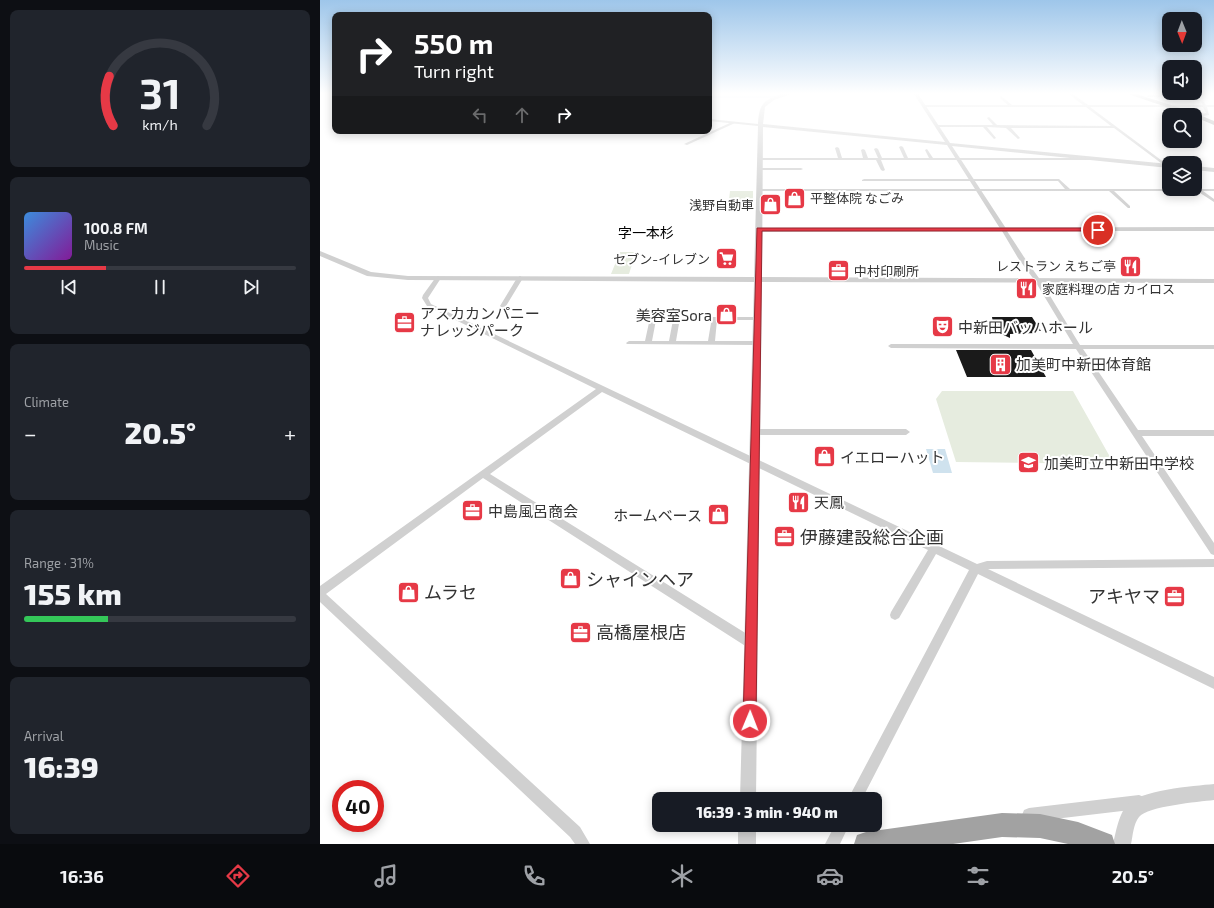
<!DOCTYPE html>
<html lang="en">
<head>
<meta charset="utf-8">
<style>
  body { margin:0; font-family:"Exo 2","Noto Sans JP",sans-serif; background:#20242c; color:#f1f3f6; height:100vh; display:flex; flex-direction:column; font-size:15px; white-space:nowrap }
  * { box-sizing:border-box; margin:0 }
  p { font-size:13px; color:#9ea1a6 }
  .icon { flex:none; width:22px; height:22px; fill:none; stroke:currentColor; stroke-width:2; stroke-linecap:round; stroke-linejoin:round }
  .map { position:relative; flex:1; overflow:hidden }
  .drawer { display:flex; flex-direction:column; gap:10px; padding:10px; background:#0d0f14; width:320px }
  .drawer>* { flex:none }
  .top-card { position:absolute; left:12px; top:12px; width:380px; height:122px; border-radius:8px; box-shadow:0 2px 10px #0003; background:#202124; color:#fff; overflow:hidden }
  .needle { width:26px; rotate:179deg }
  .tools { position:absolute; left:842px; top:12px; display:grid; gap:8px }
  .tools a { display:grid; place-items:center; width:40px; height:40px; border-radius:8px; background:#171b24; box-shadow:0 2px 10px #0003; font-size:20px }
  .speed { position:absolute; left:12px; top:780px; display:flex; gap:8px; font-size:20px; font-weight:700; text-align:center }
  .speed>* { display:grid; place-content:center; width:52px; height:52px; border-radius:50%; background:#171b24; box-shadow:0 2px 10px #0003; line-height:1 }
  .speed .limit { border:6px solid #d22; background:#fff; color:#111 }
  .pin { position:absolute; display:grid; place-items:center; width:34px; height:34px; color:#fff; margin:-17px; border:2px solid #fff; border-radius:50%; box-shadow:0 1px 4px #0007 }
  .me { position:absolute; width:44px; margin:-22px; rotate:1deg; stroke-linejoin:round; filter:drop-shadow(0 0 3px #0008) }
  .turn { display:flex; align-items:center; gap:14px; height:84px; padding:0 16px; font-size:18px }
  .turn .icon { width:52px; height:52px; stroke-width:2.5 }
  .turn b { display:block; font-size:28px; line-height:34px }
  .lanes { display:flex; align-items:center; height:38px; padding:0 16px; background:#0003; justify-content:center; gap:20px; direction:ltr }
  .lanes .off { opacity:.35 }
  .big { font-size:30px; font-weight:800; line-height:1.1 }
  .drawer .widget { flex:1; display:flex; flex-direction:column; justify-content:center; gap:6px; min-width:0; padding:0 14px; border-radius:8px; background:#20242c }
  .drawer .dial { align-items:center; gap:0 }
  .dial svg { height:104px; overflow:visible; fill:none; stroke:#363941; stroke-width:7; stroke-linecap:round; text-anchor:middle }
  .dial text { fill:#f1f3f6; stroke:none }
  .song { display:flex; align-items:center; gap:12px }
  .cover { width:48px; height:48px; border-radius:6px; background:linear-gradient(135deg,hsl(210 70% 55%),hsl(290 70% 35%)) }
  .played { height:4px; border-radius:2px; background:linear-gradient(90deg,#e63946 30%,#363941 30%) }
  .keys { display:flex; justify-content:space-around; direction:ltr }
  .heat { display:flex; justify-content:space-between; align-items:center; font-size:22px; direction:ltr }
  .charge { height:6px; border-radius:3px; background:linear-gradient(90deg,#34c759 31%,#363941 0) }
  .trip { position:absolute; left:332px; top:792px; width:230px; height:40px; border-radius:8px; background:#171b24; box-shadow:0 2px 10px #0003; font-weight:800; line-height:40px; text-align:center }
  .menu { display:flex; height:64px; justify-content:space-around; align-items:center; background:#090b0e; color:#9ea1a6 }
  .menu .icon { width:28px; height:28px }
  .menu .current { color:#e63946 }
  .menu b { font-size:18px; color:#f1f3f6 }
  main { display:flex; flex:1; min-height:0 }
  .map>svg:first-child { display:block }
  .green { fill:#e6ecdf }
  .water { fill:#cfe2ee }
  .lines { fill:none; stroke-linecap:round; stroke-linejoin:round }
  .stream { stroke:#cfe2ee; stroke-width:1 }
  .building { fill:#1a1a1a }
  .minor { fill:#d0d0d0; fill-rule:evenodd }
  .tertiary { fill:#d0d0d0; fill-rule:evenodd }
  .trunk { fill:#a2a2a2; fill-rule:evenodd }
  .route { fill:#e63946; stroke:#96252e }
  .labels { text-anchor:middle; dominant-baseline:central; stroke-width:4; stroke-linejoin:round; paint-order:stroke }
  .far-poi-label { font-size:13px; fill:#333; stroke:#fff; text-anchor:start }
  .far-quarter-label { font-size:14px; fill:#000; stroke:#fff }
  .poi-label { font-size:15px; fill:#333; stroke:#fff; text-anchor:start }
  .near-poi-label { font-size:18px; fill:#333; stroke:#fff; text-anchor:start }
</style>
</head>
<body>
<main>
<section class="drawer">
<div class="widget dial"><svg viewBox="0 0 100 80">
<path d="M14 69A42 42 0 1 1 86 69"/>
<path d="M14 69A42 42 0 0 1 11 31" stroke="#e63946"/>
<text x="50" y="56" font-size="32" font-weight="700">31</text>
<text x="50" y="72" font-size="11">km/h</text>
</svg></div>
<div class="widget">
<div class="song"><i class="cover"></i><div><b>100.8 FM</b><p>Music</p></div></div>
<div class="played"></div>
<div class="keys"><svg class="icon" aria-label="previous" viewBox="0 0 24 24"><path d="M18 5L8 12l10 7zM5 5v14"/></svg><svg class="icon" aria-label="pause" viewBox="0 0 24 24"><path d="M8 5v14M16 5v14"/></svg><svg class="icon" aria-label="next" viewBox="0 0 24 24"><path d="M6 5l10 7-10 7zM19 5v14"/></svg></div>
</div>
<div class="widget"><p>Climate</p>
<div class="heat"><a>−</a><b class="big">20.5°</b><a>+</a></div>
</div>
<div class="widget"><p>Range · 31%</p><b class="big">155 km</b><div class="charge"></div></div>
<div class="widget"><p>Arrival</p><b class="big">16:39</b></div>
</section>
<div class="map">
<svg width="894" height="844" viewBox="0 0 894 844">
  <rect width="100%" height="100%" fill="#fff"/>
  <!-- green -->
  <path class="green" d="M410,191H433V208H408Z
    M300,252H316L309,274H291Z
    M622,391H753L794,464L636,462L616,399Z"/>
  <!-- water -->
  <path class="water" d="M606,449H625L632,473H613Z"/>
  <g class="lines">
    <!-- stream -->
    <path class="stream" d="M389,97H453L463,94"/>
  </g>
  <!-- building -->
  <path class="building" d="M672,317H712L721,331L715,330L716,333L690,334V338L660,324L673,323Z
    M636,350H711L726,377H647Z"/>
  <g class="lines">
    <!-- minor -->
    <path class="minor" d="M749,94H753L768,105H883L881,102L883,101L886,105H894V107H887L889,115L877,117L876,115L886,113L883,107H770L849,166V169L794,128H691L700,138L698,139L686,128L667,127L676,138L674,139L663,127H618L616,126L618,125H673L667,118L669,117L677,125L791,126L766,107H604L602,106L604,105H688L680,98L681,96L692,105H763Z
      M828,95L881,96L883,97L881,98L827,97Z
      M412,122L415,123L367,145L364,144Z
      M581,146L583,147L588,158H609L605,150L607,149L613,158H774L776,159L774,160H561L565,170L563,171L561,170L556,160H440L438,159L440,158H518L515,148L517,147L519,148L522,158H543L541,150L543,149L545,150L548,158H558L554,149L556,148L558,149L562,158H584L579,147Z
      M440,168H481L483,169L481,170H438V169Z
      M544,179H739L750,189H894V191H883L894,199V202L877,191H794L810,206V208H808L789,191H440L438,190L440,189H745L738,181H542V180Z
      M894,227V231H687L704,257L721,281L760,345H894V349H763L818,430H894V436H822L894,543V555L891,554L756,349L571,348L568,346L571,344H753L715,281L698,258L682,231L439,232L436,230L439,228Z
      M118,276L121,278L108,298L111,304L657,564L667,561L894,559V567L668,569L894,677V689L658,574L542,799H528L649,570L616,554L579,618L575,620L571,618L570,615L571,612L608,550L282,392L170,474L435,639L437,643L435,647L431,648L427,647L163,478L6,594L260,827L270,844H255L250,837L0,602V586L276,389L107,306L102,298L103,295L116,277Z
      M200,276L203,278L186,306L183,308L181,307L180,306L197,278Z
      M333,316L359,317L360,318L356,341H388L392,317H439V319L437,320H397L395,341H436L439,343L436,345L307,344L306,343L309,341H325L330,318ZM336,320H353L349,341H332Z
      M434,429H586L590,432L586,435H434L430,432Z
      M819,795L824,797L826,802L824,807L819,809L709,822L704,820L702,815L704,810L709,808Z
      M515,825H529L520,844H505Z"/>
    <!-- tertiary -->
    <path class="tertiary" d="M465,94H471L454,100L445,107L443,124L625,142L594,94H598L630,143L849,164V168L632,146L687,230L684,232L681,230L627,145L443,127L442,277L894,279V283L442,282L436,799H420L434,282L88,280L47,276L0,256V251L51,272L88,276L434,277L438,126L389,121V119L438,124C439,102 445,99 465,94Z
      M875,166L894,168V172L875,170Z
      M894,784V800C878,802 828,806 819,817C813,825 813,835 811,844H793C796,832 798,817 806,806C818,790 874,786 894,784Z
      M418,825H436V844H418Z"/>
    <!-- trunk -->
    <path class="trunk" d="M808,94H816L870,111L894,121V125L875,117V115H870Z
      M682,813L720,814L758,822L792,835L795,844H748L720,838L682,837L633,844H534L537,835L546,832Z"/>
  </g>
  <!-- sky -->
  <linearGradient id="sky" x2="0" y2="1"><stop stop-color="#9ec6ea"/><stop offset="0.44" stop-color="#fff"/><stop offset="1" stop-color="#fff" stop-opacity="0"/></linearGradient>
  <rect width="894" height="212" fill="url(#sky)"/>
  <!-- route -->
  <path class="route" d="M437,228H778L781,230L778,231H442L436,721L434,726L430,728L425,726L423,721Z"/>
  <!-- icons -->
  <defs>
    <symbol id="shop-square" viewBox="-11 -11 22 22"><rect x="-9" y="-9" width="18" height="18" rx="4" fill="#e63946" stroke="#fff"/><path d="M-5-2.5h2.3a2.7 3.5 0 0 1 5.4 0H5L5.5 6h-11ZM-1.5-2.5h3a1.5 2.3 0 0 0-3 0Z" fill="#fff"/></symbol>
    <symbol id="supermarket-square" viewBox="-11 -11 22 22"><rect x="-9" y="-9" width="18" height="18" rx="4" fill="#e63946" stroke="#fff"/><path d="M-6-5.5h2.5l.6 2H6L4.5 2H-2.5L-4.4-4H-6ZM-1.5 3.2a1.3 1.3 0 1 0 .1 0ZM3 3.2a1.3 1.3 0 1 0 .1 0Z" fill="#fff"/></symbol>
    <symbol id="restaurant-square" viewBox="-11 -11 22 22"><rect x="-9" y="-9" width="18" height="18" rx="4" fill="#e63946" stroke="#fff"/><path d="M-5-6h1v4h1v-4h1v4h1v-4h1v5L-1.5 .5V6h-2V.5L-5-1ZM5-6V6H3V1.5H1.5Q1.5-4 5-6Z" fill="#fff"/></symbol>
    <symbol id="office-square" viewBox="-11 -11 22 22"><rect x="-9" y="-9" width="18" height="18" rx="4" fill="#e63946" stroke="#fff"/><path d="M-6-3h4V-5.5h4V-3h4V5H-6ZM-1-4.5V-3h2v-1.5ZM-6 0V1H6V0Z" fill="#fff"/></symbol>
    <symbol id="theatre-square" viewBox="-11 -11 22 22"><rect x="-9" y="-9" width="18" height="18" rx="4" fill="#e63946" stroke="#fff"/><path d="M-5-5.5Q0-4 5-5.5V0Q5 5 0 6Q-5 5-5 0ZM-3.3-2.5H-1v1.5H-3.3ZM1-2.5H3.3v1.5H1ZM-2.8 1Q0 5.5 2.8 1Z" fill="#fff"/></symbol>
    <symbol id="building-square" viewBox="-11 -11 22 22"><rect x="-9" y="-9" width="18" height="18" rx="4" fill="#e63946" stroke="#fff"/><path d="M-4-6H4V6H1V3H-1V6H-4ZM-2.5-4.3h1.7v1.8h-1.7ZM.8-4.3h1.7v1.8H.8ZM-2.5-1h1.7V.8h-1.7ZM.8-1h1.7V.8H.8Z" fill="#fff"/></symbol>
    <symbol id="school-square" viewBox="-11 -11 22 22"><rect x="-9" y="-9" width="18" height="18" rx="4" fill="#e63946" stroke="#fff"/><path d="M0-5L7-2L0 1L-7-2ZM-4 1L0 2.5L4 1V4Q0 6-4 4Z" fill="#fff"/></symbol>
  </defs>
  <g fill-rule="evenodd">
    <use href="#shop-square" x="462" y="186" width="25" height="25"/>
    <use href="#shop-square" x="438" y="192" width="25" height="25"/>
    <use href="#supermarket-square" x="394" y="246" width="25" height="25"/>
    <use href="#restaurant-square" x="798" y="254" width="25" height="25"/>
    <use href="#office-square" x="506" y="258" width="25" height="25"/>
    <use href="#restaurant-square" x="694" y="276" width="25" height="25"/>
    <use href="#shop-square" x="394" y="302" width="25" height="25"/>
    <use href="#office-square" x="72" y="310" width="25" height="25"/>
    <use href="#theatre-square" x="610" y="314" width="25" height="25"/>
    <use href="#building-square" x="668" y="352" width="25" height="25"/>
    <use href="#shop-square" x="492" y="444" width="25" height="25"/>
    <use href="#school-square" x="696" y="450" width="25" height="25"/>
    <use href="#restaurant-square" x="466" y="490" width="25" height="25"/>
    <use href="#office-square" x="140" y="498" width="25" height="25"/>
    <use href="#shop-square" x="386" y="502" width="25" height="25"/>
    <use href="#office-square" x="452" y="524" width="25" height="25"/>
    <use href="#shop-square" x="238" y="566" width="25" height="25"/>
    <use href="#shop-square" x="76" y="580" width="25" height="25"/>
    <use href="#office-square" x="842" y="584" width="25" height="25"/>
    <use href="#office-square" x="248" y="620" width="25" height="25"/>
  </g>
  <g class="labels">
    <!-- far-poi labels -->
    <g class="far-poi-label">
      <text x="490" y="198">平整体院 なごみ</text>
      <text x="434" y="205" text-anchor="end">浅野自動車</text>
      <text x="390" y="259" text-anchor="end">セブン-イレブン</text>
      <text x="796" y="266" text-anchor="end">レストラン えちご亭</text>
      <text x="534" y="271">中村印刷所</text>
      <text x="722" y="289">家庭料理の店 カイロス</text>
    </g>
    <!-- far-quarter labels -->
    <g class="far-quarter-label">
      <text x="326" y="232">字一本杉</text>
    </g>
    <!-- poi labels -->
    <g class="poi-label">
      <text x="100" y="313">アスカカンパニー<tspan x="100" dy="17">ナレッジパーク</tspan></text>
      <text x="392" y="315" text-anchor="end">美容室Sora</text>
      <text x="638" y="327">中新田バッハホール</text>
      <text x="696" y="364">加美町中新田体育館</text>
      <text x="520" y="457">イエローハット</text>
      <text x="724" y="463">加美町立中新田中学校</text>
      <text x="494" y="502">天鳳</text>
      <text x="168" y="511">中島風呂商会</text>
      <text x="382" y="515" text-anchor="end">ホームベース</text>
    </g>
    <!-- near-poi labels -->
    <g class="near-poi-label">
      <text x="480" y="537">伊藤建設総合企画</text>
      <text x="266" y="579">シャインヘア</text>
      <text x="104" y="592">ムラセ</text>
      <text x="840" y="596" text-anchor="end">アキヤマ</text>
      <text x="276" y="632">高橋屋根店</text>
    </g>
  </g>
</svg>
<div class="tools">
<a><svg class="needle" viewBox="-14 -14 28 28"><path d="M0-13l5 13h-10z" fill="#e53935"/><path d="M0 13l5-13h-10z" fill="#9ea1a6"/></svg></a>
<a><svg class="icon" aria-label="sound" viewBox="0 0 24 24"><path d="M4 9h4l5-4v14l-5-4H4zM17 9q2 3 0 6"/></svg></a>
<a><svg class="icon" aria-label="search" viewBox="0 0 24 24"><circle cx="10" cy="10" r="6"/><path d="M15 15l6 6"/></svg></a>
<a><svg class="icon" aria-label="layers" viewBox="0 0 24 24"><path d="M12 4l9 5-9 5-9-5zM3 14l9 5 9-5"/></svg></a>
</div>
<div class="speed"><div class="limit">40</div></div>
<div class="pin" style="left:778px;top:230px;background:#d93025"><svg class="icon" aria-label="arrive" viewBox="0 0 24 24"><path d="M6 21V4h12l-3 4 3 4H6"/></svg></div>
<svg class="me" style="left:430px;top:721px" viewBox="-20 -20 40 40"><circle r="17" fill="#e63946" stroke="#fff" stroke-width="3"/><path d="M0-11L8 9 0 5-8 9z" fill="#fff"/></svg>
<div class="trip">16:39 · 3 min · 940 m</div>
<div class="top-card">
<div class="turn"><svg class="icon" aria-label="right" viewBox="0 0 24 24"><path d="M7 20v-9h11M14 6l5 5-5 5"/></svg><div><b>550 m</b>Turn right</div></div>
<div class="lanes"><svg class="icon off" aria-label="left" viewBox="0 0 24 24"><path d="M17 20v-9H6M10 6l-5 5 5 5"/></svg><svg class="icon off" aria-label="ahead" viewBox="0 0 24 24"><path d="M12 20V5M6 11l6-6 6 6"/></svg><svg class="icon" aria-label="right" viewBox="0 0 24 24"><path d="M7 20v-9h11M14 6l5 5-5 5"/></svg></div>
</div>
</div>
</main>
<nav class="menu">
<b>16:36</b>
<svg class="icon current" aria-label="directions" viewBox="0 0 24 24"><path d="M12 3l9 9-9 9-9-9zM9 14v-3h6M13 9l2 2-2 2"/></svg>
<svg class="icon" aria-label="music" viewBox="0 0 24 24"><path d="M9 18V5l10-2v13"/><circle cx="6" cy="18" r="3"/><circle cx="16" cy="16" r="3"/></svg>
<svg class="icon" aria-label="phone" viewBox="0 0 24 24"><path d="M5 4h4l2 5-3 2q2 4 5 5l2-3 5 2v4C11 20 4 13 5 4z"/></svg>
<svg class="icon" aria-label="climate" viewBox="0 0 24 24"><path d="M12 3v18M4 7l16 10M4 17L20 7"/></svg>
<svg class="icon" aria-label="car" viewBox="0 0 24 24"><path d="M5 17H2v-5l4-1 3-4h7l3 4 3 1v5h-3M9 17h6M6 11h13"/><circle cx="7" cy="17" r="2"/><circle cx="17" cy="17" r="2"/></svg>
<svg class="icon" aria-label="filters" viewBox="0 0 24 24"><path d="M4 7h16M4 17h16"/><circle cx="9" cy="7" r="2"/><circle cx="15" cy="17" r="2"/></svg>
<b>20.5°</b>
</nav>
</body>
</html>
